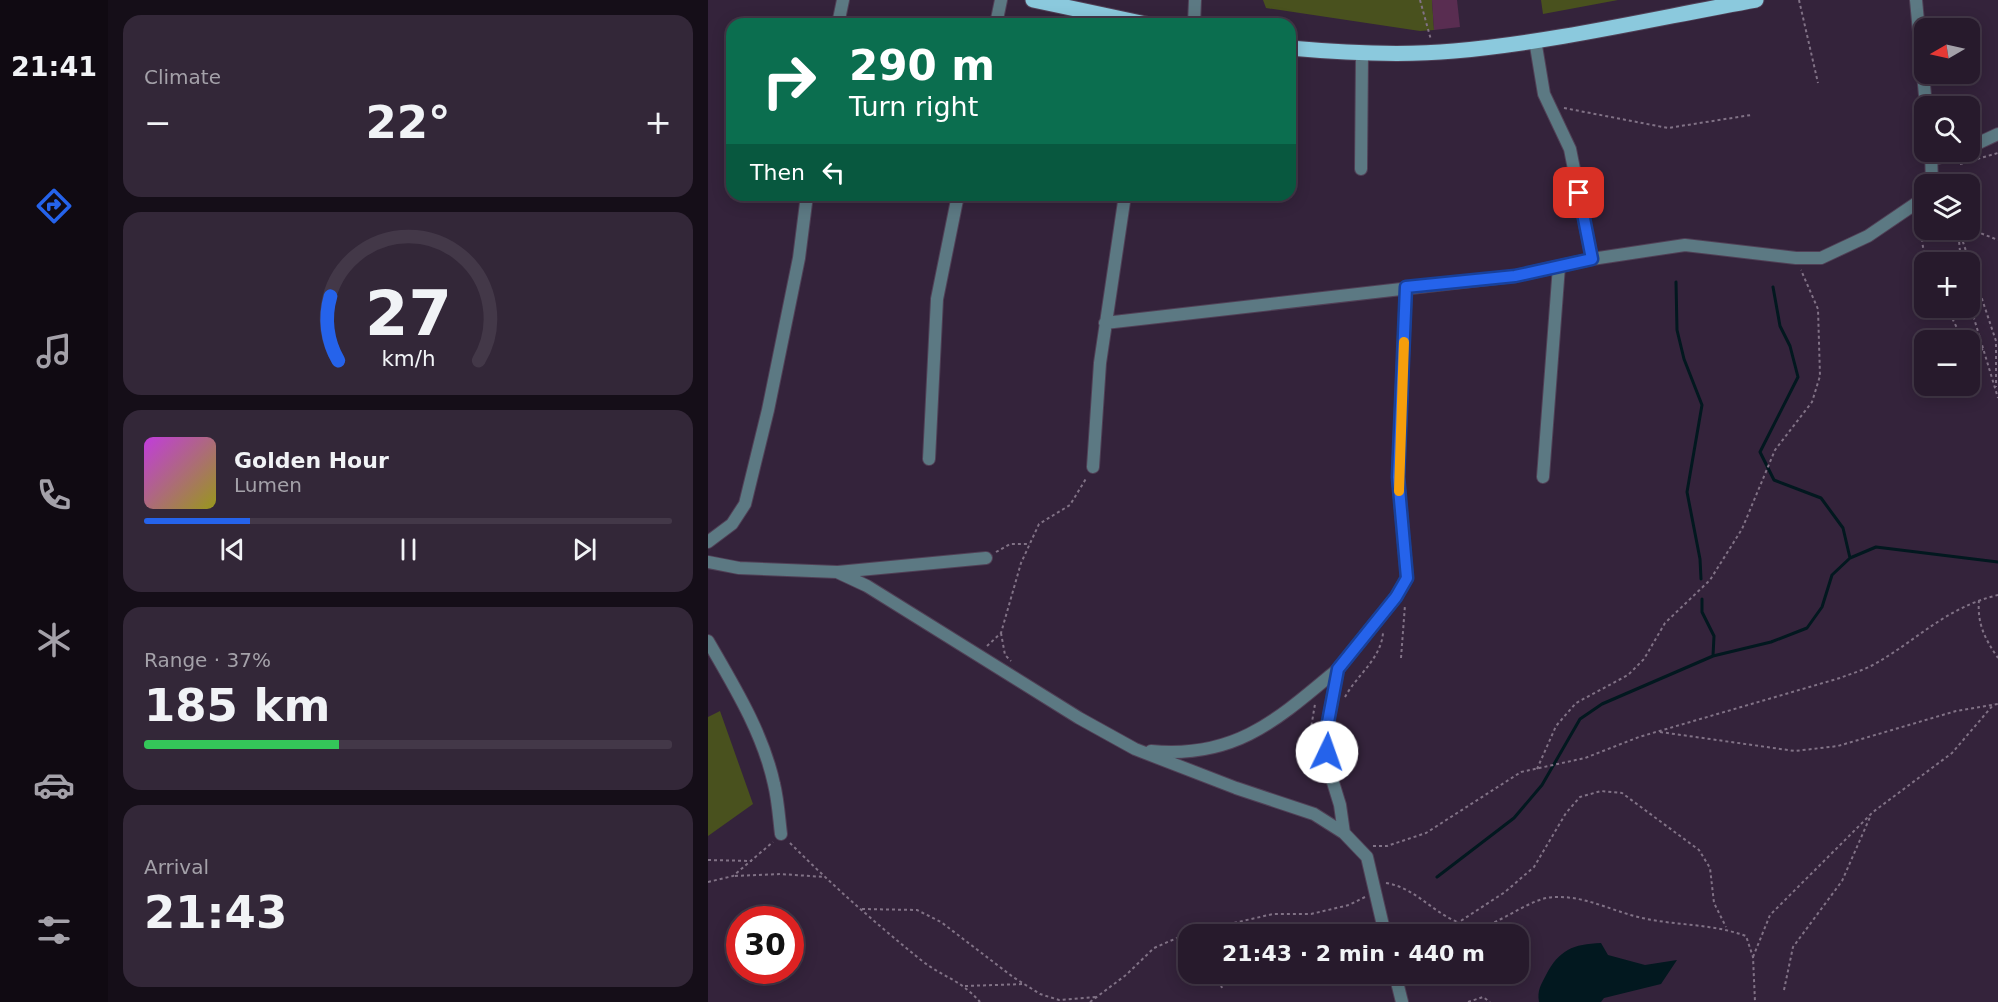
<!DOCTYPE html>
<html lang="en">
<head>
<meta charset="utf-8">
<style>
  body { margin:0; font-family:"DejaVu Sans",sans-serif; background:#332738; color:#f1f3f6; height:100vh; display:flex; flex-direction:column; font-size:22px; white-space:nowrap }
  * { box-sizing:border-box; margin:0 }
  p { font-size:20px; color:#a4a1a9 }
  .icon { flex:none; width:33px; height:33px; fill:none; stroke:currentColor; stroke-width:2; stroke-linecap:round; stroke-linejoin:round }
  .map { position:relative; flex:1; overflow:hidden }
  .details { display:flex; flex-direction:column; gap:15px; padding:15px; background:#150e18; width:600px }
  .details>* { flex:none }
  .banner { position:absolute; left:18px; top:18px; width:570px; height:183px; border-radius:18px; box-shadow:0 3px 15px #0003,0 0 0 2px #433848; background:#0b6e4f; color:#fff; overflow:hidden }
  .needle { width:39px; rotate:261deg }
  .fabs { position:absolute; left:1206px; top:18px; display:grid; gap:12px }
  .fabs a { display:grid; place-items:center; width:66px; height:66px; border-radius:12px; background:#271a2c; box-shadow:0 3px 15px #0003,0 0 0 2px #433848; font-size:30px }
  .speed { position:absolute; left:18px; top:906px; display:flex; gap:12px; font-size:30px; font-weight:700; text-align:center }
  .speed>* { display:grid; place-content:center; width:78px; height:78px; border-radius:50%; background:#271a2c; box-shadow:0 3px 15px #0003,0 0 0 2px #433848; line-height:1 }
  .speed .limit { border:9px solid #d22; background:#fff; color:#111 }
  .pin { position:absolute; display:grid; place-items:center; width:51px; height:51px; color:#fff; margin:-26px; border-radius:12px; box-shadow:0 3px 9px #0006 }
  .me { position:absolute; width:66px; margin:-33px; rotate:3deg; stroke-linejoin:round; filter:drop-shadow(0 0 4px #0008) }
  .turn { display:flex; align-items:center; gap:21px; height:126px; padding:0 24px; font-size:27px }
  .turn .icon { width:78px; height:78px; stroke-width:2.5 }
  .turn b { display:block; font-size:42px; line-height:51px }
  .then { display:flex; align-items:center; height:57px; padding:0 24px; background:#0003; gap:12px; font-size:22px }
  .big { font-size:45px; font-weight:700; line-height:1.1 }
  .details .widget { flex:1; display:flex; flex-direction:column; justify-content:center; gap:9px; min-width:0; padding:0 21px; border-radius:18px; background:#332738 }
  .details .dial { align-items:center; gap:0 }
  .dial svg { height:156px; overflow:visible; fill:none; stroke:#433848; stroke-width:7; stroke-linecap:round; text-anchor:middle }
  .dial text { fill:#f1f3f6; stroke:none }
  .song { display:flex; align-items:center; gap:18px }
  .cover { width:72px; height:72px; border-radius:9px; background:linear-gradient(135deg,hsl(290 70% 55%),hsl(60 70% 35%)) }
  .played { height:6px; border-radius:3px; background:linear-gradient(90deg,#2563eb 20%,#433848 20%) }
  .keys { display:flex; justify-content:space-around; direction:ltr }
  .heat { display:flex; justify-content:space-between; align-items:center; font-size:33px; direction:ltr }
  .charge { height:9px; border-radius:4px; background:linear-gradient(90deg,#34c759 37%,#433848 0) }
  .trip { position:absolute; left:470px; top:924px; width:351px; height:60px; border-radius:18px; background:#271a2c; box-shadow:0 3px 15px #0003,0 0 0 2px #433848; font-weight:700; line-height:60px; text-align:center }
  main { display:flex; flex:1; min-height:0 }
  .menu { display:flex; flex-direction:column; width:108px; justify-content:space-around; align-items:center; background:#100a12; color:#a4a1a9 }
  .menu .icon { width:42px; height:42px }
  .menu .selected { color:#2563eb }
  .menu b { font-size:27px; color:#f1f3f6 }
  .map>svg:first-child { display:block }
  .green { fill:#49511e }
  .water { fill:#02181f }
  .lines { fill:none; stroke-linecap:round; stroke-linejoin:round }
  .stream { stroke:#02181f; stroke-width:3 }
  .building { fill:#592d51 }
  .minor-casing { stroke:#504056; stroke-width:14 }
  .major-casing { stroke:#504056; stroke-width:17 }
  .path { stroke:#817286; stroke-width:2; stroke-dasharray:3 3; stroke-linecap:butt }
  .minor { stroke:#5c7983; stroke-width:12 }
  .major { stroke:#8bc9dd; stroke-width:15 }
  .route-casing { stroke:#184099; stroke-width:15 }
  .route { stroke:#2563eb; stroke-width:10 }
  .slow { stroke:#f59e0b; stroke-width:10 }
</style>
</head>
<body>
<main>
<nav class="menu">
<b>21:41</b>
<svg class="icon selected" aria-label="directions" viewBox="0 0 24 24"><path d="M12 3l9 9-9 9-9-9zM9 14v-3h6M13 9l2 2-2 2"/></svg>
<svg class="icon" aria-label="music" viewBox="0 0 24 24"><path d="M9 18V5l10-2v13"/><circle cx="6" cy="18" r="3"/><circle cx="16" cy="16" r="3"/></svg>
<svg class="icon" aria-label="phone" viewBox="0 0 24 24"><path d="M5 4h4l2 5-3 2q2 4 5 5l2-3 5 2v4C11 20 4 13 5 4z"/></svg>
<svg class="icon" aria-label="climate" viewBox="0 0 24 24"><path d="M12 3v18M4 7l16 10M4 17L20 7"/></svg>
<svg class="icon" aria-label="car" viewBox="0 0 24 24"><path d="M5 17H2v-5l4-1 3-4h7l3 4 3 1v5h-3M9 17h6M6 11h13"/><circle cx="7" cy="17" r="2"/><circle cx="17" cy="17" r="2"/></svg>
<svg class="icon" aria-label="filters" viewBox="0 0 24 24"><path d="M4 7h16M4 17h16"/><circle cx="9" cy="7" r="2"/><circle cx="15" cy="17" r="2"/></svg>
</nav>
<section class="details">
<div class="widget"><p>Climate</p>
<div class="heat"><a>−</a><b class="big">22°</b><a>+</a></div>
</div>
<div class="widget dial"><svg viewBox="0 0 100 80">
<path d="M14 69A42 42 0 1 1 86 69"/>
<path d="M14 69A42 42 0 0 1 10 36" stroke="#2563eb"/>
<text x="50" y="56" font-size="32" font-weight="700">27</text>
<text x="50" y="72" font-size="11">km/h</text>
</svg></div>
<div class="widget">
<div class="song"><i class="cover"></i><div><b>Golden Hour</b><p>Lumen</p></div></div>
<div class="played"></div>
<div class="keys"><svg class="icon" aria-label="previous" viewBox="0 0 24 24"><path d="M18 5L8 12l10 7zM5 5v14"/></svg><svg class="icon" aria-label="pause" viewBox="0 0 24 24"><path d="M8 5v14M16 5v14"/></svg><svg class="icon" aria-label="next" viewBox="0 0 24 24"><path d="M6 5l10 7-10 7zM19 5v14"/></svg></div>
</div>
<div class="widget"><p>Range · 37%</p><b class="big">185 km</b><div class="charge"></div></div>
<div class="widget"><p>Arrival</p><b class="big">21:43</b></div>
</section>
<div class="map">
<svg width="1290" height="1002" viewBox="0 0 1290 1002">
  <rect width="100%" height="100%" fill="#34233b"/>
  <!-- green -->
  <path class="green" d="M555,0H724L726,30L712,31L558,8Z
    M833,0H910L835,14Z
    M12,711L45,804L0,836V717Z"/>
  <!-- water -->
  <path class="water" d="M893,943L900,955L937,965L969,960L953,984L896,998L893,1002H831C829,990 833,985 838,975C851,950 865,944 893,943Z"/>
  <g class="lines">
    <!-- stream -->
    <path class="stream" d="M968,282L969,330L976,359L994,405L979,492L992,559L993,579
      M1065,287L1072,326L1082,346L1090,377L1052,452L1066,480L1113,498L1135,528L1142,558
      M994,599V612L1006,636L1005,656
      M729,877L806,818L834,785L872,719L894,704L1005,656L1063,642L1099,628L1114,607L1124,575L1142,558L1168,547L1290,562"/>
  </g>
  <!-- building -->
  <path class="building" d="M724,0H749L752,27L726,30Z"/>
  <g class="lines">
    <defs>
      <path id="minor" d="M1208,0L1218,106
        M130,24L135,0
        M288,24L293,0
        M486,24L487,0
        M827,40L836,94L862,149L884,259
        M1262,147L1290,134
        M1223,152L1224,184
        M1223,160L1249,152
        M653,169L654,53
        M397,323L807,276L884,259L977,245L1088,258H1113L1160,236L1210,202L1216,194
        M221,459L229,299L250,195
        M385,467L392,363L417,195
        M835,477L851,266
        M0,542L24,524L37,504L60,410L91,258L99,195
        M0,562L31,568L129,572L159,586L371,718L427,749L528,788L606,814L636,833L659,857L677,934
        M130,572L278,558
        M0,641C26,686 55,733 66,784C70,800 71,818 73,834
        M443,751C527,759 569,720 630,669
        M636,833L632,805L620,766L617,738L630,669L688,597L699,578L690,477L698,287
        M687,974L694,1002"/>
      <path id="major" d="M325,0L438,24
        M582,48C637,53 691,56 746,51C847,42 948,18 1048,0"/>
    </defs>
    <!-- minor casing -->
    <use href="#minor" class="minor-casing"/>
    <!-- major casing -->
    <use href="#major" class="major-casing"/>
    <!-- path -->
    <path class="path" d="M712,0L723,40
      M1091,0L1110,83
      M856,108L960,128L1043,115
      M1252,164L1290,153
      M1211,215L1215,247L1220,262
      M1262,229L1290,240
      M1250,230L1253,262
      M1251,230L1288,341V387
      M1262,305L1290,398
      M1239,308L1250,330L1275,350
      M288,552L302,544H322
      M1271,600C1269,624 1277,639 1290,658
      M293,633L297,655L303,661
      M279,646L293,633L313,563L331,524L362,505L379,477
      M693,658L697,605
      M637,697C648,676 673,659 675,633
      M952,732L1087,751L1130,746L1248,711L1290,704
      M606,737L603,728L607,704
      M829,769L848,726L868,703L920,675L936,659L957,623L1002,580L1034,529L1067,450L1104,402L1112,376L1110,309L1093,270
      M82,843C123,884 167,923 213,960C234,977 252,979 272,1002
      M665,846H679L718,833L813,772L877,758L931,737L1132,678C1142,674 1153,671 1163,666C1209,641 1236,608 1290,595
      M0,860L44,861
      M27,876L72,874L117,877
      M0,882L25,876L65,842
      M678,883C715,889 732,926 771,926C791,926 822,897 847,897C877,896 902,910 930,917C966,926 1003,923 1038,936L1045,957L1047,1002
      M154,909L209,910L233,922L305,977L332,994L351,1000L388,997
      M748,924L797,892L826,867L858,813L872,797L893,791L914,793L991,850L1002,868L1006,903L1018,927
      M1045,957L1062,915L1165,812L1244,753L1286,704
      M509,974L514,988
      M257,986L317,984
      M1076,990L1085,947L1134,881L1163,815
      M382,1002L418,975L446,948L478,934L565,914H603L641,905L657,897
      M760,1002L775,997L782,1002"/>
    <!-- minor -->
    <use href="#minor" class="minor"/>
    <!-- major -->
    <use href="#major" class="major"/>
  </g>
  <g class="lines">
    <defs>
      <path id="route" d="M619,752L617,738L630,669L688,597L699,578L690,477L698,287L807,276L884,259L871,193"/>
    </defs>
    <!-- route casing -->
    <use href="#route" class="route-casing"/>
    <!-- route -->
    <use href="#route" class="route"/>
    <!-- slow -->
    <path class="slow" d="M691,491L696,342"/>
  </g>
</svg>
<div class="fabs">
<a><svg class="needle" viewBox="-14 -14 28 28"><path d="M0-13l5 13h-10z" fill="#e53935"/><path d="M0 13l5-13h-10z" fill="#a4a1a9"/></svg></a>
<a><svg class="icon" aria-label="search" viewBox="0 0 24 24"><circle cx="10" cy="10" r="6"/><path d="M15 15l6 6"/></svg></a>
<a><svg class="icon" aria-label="layers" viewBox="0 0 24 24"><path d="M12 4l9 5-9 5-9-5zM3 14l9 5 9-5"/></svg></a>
<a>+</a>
<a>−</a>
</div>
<div class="speed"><div class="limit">30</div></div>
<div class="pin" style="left:871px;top:193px;background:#d93025"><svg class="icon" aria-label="arrive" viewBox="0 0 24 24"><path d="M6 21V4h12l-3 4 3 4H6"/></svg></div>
<svg class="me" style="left:619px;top:752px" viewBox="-20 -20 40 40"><circle r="19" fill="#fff"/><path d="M0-13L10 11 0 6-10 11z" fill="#2563eb"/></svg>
<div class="trip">21:43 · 2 min · 440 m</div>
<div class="banner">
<div class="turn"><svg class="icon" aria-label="right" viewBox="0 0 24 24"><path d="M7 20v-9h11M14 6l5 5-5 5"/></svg><div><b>290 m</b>Turn right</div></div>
<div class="then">Then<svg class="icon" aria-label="left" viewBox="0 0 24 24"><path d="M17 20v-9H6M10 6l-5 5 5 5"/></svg></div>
</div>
</div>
</main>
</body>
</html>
